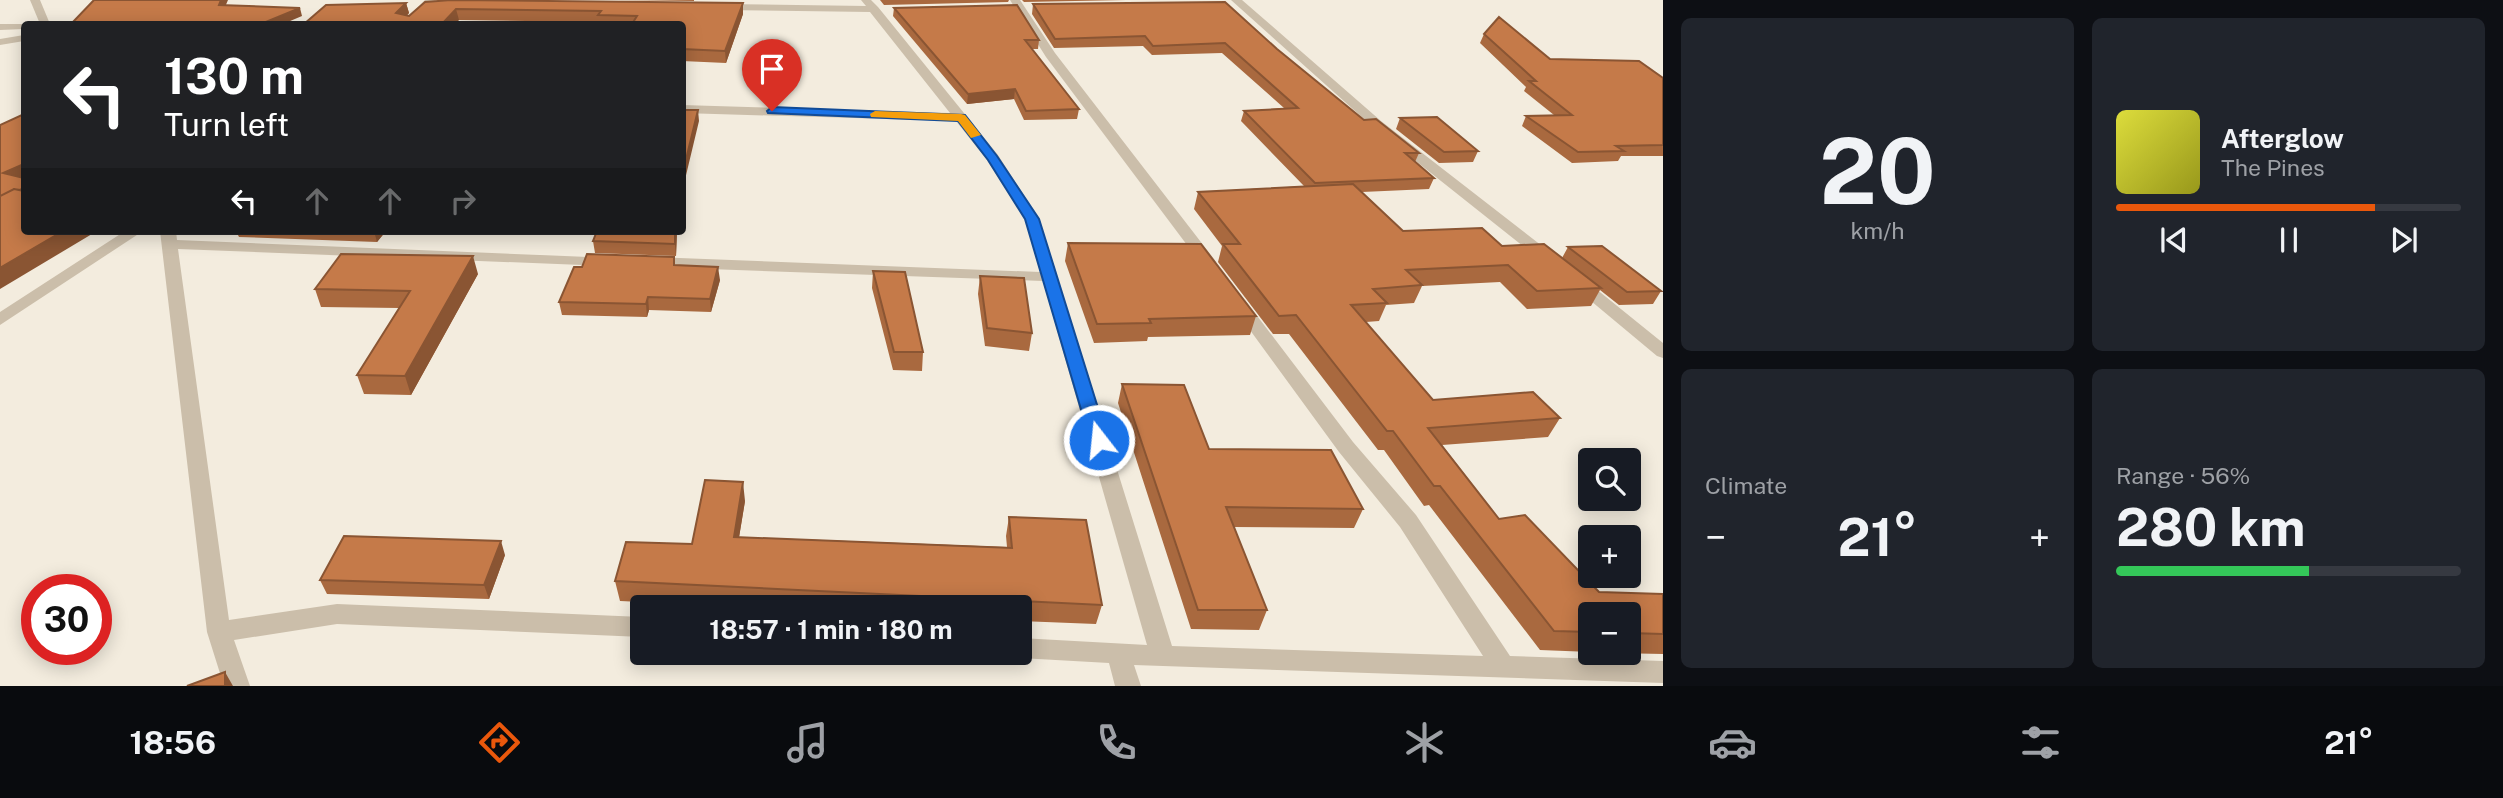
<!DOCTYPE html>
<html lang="en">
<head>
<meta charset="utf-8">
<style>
  body { margin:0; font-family:"Public Sans",sans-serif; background:#20242c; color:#f1f3f6; height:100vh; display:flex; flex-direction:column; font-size:26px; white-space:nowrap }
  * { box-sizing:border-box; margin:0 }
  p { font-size:23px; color:#9ea1a6 }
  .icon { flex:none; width:38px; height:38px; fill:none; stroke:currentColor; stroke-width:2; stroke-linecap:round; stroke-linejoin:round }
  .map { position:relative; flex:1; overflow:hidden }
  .panel { display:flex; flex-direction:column; gap:18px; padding:18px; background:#0d0f14; width:840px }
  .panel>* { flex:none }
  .guide { position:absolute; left:21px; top:21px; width:665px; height:214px; border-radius:7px; box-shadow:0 4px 18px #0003; background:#202124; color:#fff; overflow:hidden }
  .tools { position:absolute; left:1578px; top:448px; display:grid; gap:14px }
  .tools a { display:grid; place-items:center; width:63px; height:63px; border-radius:7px; background:#171b24; box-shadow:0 4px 18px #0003; font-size:35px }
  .speed { position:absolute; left:21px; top:574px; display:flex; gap:14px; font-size:35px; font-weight:700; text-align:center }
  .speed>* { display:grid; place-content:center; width:91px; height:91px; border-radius:50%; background:#171b24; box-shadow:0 4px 18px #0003; line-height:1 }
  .speed .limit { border:10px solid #d22; background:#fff; color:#111 }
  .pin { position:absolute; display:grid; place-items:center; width:60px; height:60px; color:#fff; margin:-72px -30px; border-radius:50% 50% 50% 0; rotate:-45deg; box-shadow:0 0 7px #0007 }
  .pin .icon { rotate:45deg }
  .me { position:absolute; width:77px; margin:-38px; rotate:344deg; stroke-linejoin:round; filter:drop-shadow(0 0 5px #0008) }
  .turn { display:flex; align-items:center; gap:24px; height:147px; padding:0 28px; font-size:32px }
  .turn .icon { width:91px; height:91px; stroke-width:2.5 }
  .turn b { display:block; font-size:49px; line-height:60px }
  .lanes { display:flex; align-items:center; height:66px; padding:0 28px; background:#0003; justify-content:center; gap:35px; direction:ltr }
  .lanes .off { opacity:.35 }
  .big { font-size:52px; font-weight:700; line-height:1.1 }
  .panel .widget { flex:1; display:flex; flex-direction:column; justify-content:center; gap:10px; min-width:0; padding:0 24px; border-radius:10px; background:#20242c }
  .panel .dial { align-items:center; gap:0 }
  .dial b { font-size:91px; line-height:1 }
  .song { display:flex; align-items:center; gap:21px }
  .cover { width:84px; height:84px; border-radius:10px; background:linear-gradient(135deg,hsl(60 70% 55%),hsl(60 70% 35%)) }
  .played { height:7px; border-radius:4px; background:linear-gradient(90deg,#ea580c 75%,#363941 75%) }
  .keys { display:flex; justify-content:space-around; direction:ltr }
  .heat { display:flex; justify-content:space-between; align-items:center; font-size:38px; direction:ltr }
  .charge { height:10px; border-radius:5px; background:linear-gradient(90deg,#34c759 56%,#363941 0) }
  .panel .tiles { flex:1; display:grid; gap:18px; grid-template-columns:repeat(2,1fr) }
  .trip { position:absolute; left:630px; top:595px; width:402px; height:70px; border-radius:7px; background:#171b24; box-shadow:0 4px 18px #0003; font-weight:700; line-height:70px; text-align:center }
  .tabs { display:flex; height:112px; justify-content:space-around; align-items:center; background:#090b0e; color:#9ea1a6 }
  .tabs .icon { width:49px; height:49px }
  .tabs .selected { color:#ea580c }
  .tabs b { font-size:32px; color:#f1f3f6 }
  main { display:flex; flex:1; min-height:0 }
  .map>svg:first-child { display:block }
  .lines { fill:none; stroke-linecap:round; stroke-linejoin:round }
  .minor { fill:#cbbeaa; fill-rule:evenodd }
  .wall { fill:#a9693f }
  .shaded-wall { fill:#8a5533 }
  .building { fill:#c57a49; stroke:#8a5533; stroke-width:2 }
  .route { fill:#1a73e8; stroke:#114b97; stroke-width:2 }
  .slow { fill:#f59e0b }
</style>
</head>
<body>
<main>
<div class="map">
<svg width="1663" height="686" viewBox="0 0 1663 686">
  <rect width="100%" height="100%" fill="#f3ecde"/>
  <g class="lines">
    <!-- minor -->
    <path class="minor" d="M30,0H40L50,24H40Z
      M425,0H436L412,24H402Z
      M861,0H871L878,7L998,155L1039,219L1172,646L1483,656L1400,527L1339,452L1231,304L1239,299L1245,300L1353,442L1416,515L1510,656L1663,661V683L1134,665L1141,686H1115L1109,663L1020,658L1011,655L1010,653H1020V638L1147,645L1043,281L653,267L645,262L653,257L1040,272L1025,219L987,160L956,121L682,113V105L950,113L870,12L720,10L715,7L720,4L866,6Z
      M1010,0H1020L1055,53L1214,259L1216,262L1214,265H1202L1046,57Z
      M1231,0H1242L1381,121L1555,256L1557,259L1555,262H1543L1373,127Z
      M0,24H28H24V29L0,30Z
      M24,35V41L0,45V39Z
      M125,231H143L0,325V312Z
      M160,231H176L177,240L613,258L615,261L613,264L607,266L178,249L229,620L337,604L642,617V637L337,624L234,640L250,686H224L207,632Z
      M1579,278L1585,280L1663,343V358L1657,356L1573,286L1571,283Z"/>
  </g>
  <!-- wall -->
  <path class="wall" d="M618,0H694V1Z
    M880,0H1009L1008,2L884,5Z
    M1022,0H1126L1024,2Z
    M425,2L743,14L726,63L682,61V24H600L599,22L459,20L454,24H304L406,3L409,13L407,15L409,16Z
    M1033,4L1277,49L1364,120L1419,153L1415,162L1434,178L1429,189L1362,192L1403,231L1502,246L1562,258L1568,247L1661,291L1653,304L1619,305L1600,290L1591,306L1527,309L1500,282L1422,286L1414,303L1386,305L1379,321L1366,322L1433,400L1560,418L1548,437L1442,445L1499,519L1599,592L1663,594V654L1615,653H1629V614H1591V652L1540,650L1429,505L1424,506L1384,450H1378L1289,334H1273L1218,262L1222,246L1194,209L1198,192L1304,186L1241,121L1244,111L1284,108L1222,53L1152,55L1143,46L1054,48L1032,14Z
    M894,8L1039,40L1038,49H1032L1079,109L1077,119L1024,120L1014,99L967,104L893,16Z
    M1484,34L1550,59L1663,78V156H1621L1618,161L1572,163L1522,126L1526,116L1554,115L1524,91L1526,87L1480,43Z
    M1400,118L1478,151L1473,162L1439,163L1396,129Z
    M236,231H386L377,242L239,237Z
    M597,231H677L676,256L595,253L593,241Z
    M1068,243L1256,316L1250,335L1148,337L1147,341L1094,343L1065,261Z
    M675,265L720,280L711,312L649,310L647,317L562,315L559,302Z
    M873,271L923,352L922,371L893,370L872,288Z
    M478,274L411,395L364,394L357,375L399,308L321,307L315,289Z
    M980,276L1032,333L1029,351L985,346L978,294Z
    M1122,384L1209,449L1363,509L1354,528L1234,527L1267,610L1259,630L1191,629L1118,403Z
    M745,501L739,537L1007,547L1006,536L1009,517L1102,605L1096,624L1020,621V607H749L620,601L615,581L692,544Z
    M505,555L489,599L327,594L320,580Z"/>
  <!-- shaded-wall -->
  <path class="shaded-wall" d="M221,0H228L222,14L219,5Z
    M406,3L409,13L399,24L396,13Z
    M743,3V14L726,63L725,51Z
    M300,8L302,16L283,24H261Z
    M456,9L459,20L454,24H442Z
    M1015,89L1014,99L967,104L968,94Z
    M698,110L699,121L682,192V176Z
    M24,164V177L9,184L3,173Z
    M63,231H97L0,289V268Z
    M374,231H386L377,242Z
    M675,231H677L676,256L675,244Z
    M473,256L478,274L411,395L405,376Z
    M718,267L720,280L711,312L710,299Z
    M648,297L649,310L647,317L646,304Z
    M743,482L745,501L736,556L734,537Z
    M501,541L505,555L489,599L484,585Z
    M225,672L233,686H225Z"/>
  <!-- building -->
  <path class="building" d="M94,0H221L219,5L300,8L261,24H71Z
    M451,0L743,3L725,51L682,49V24H632L637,16L598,15L601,11L456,9L442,24H304L326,5L406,3L396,13L409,16L425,2Z
    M1225,2L1277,49L1364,120L1376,119L1419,153H1405L1434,178L1315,183L1244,111L1298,108L1225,43L1153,46L1145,36L1055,39L1033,4Z
    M1017,5L1039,40H1025L1079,109L1026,111L1015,89L968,94L894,8Z
    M1499,17L1550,59L1639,61L1663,78V145L1616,146L1624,151L1578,152L1526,116L1572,115L1529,81H1536L1484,34Z
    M682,110H698L682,176Z
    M24,114V164L3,173L24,178V188L20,190L14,189L0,196V125Z
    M1437,117L1478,151L1444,152L1400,118Z
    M1353,184L1403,231L1482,228L1502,246L1544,244L1601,288L1537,291L1508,265L1406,270L1422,285L1373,289L1387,303L1351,305L1433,400L1533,392L1560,418L1428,428L1499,519L1525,515L1599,592L1663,594V634L1629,633V614H1591V632L1554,631L1440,486H1434L1393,431H1387L1296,315L1279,316L1223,244H1240L1198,192Z
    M14,189L24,191V231H63L0,268V196Z
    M597,231H675V244L593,241Z
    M1068,243L1201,244L1256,316L1149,319L1151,323L1097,324Z
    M1602,246L1661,291L1627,292L1568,247Z
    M341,254L473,256L405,376L357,375L410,291L315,289Z
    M587,254L674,257V265L718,267L710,299L648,297L646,304L559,302L574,267H582Z
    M873,271L905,272L923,352H894Z
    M980,276L1024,278L1032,333L987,328Z
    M1122,384L1184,385L1209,449L1331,450L1363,509L1226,507L1267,610H1198Z
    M705,480L743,482L734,537L1012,548L1009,517L1086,520L1102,605L615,581L626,542L692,544Z
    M344,536L501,541L484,585L320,580Z
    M225,672V686H187Z"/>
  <!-- route -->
  <path class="route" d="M772,107L965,115L997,156L1039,219L1108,440L1106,445H1093L1090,440L1025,219L988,160L958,121L768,113L767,111Z"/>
  <!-- slow -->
  <path class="slow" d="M875,111L961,114L965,115L981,135L971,138L958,121L871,117L870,114Z"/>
</svg>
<div class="tools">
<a><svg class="icon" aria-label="search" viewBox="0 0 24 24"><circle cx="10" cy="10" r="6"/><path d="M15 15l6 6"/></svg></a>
<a>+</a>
<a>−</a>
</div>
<div class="speed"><div class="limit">30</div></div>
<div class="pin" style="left:772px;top:111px;background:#d93025"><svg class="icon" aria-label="arrive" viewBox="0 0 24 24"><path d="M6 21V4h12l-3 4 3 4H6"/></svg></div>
<svg class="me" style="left:1099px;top:440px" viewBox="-20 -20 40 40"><circle r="17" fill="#1a73e8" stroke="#fff" stroke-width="3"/><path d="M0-11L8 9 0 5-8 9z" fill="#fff"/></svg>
<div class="trip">18:57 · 1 min · 180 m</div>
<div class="guide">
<div class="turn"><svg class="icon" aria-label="left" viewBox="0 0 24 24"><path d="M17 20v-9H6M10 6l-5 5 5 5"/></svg><div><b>130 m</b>Turn left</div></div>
<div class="lanes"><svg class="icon" aria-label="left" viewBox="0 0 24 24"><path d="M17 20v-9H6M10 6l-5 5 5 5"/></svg><svg class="icon off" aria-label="ahead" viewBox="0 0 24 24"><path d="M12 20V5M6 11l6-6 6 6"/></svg><svg class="icon off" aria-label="ahead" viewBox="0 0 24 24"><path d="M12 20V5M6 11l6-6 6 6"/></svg><svg class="icon off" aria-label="right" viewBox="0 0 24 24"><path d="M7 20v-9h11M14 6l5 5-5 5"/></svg></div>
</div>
</div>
<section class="panel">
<div class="tiles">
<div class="widget dial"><b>20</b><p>km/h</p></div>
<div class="widget">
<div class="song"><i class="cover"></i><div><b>Afterglow</b><p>The Pines</p></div></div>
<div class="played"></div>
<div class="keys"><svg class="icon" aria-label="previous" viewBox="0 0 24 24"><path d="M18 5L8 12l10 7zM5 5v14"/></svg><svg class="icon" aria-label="pause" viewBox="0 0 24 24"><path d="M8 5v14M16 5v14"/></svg><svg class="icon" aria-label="next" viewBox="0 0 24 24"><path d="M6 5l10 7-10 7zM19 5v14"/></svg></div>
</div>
<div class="widget"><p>Climate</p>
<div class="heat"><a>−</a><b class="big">21°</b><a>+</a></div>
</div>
<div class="widget"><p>Range · 56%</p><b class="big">280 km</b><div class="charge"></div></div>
</div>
</section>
</main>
<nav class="tabs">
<b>18:56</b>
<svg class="icon selected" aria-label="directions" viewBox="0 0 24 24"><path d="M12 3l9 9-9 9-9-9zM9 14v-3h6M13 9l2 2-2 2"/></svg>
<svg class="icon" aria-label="music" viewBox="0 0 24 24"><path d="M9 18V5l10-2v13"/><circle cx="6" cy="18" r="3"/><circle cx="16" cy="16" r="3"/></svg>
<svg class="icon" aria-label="phone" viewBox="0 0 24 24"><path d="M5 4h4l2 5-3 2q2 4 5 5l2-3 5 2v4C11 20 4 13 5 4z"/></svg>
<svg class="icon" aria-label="climate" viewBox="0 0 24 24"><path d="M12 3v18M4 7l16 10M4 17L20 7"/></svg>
<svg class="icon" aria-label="car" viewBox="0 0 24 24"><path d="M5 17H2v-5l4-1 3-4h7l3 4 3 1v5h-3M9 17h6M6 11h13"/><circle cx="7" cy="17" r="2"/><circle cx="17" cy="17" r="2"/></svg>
<svg class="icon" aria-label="filters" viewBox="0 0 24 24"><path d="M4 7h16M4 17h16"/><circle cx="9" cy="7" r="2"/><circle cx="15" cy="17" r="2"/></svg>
<b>21°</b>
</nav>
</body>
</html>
